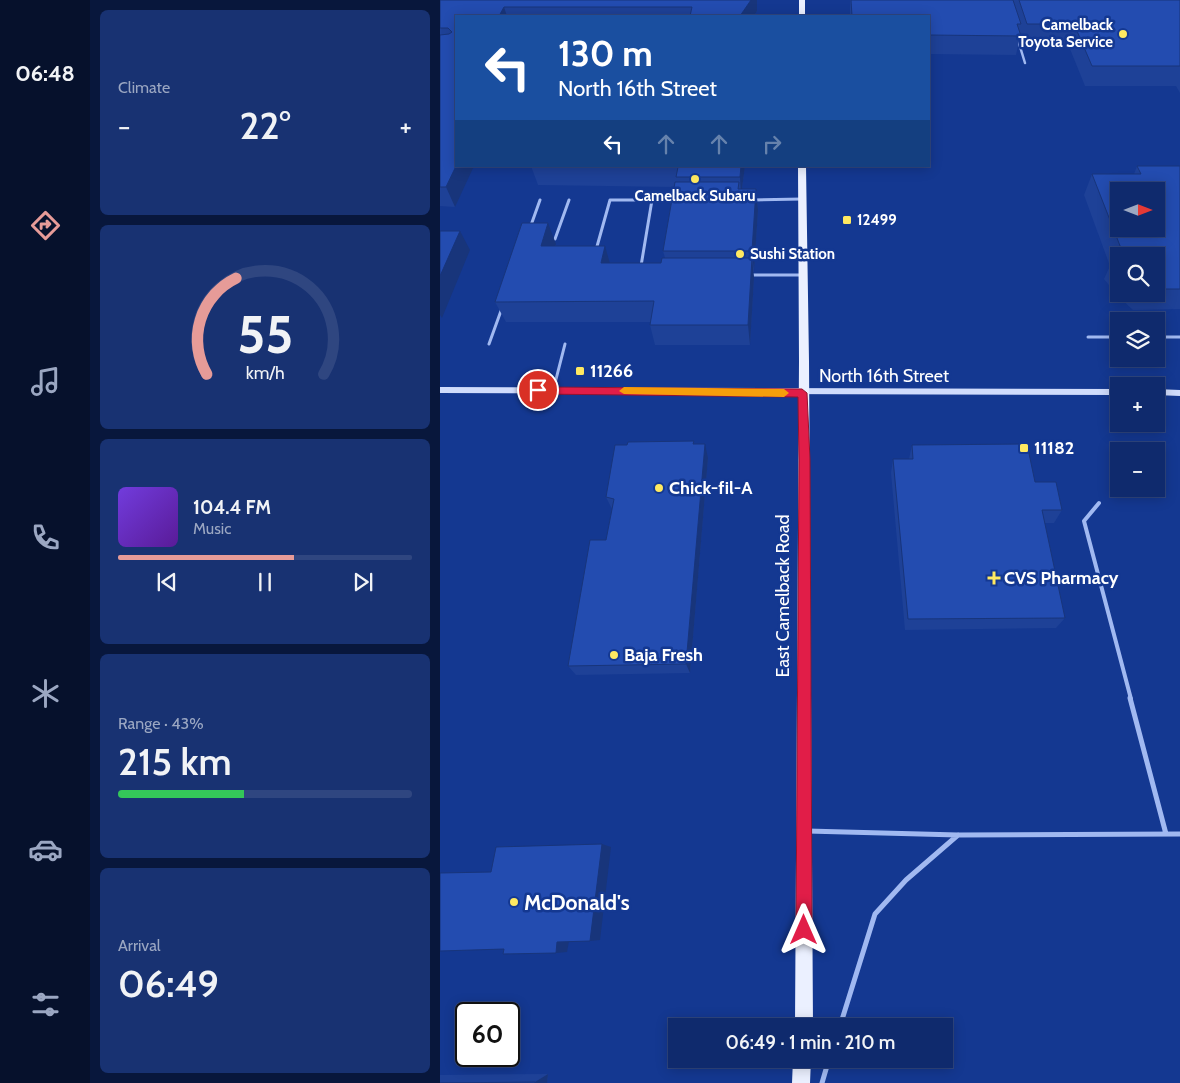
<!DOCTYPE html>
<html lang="en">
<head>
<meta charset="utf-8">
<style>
  body { margin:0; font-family:Cabin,sans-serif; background:#183272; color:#f1f3f6; height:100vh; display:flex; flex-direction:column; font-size:19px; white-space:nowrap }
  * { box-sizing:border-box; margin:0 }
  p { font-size:16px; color:#9ba7c2 }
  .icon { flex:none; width:28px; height:28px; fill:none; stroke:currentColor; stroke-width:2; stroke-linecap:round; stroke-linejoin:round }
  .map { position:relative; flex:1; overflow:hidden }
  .sheet { display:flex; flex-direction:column; gap:10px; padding:10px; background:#08173c; width:350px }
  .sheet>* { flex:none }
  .banner { position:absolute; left:15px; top:15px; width:475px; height:152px; border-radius:0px; box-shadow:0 2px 12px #0003,0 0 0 1px #2f4680; background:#1a4fa0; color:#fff; overflow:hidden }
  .needle { width:32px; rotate:90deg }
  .buttons { position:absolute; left:670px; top:182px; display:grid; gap:10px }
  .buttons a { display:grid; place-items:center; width:55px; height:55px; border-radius:0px; background:#0f2a6d; box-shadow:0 2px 12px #0003,0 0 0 1px #2f4680; font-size:25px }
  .speed { position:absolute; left:15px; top:1002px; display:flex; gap:10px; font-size:25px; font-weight:700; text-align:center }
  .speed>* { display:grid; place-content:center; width:65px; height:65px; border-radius:50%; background:#0f2a6d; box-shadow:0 2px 12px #0003,0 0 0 1px #2f4680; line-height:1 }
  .speed .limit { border:2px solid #111; border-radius:8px; background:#fff; color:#111 }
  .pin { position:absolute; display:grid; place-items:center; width:42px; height:42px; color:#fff; margin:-21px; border:2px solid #fff; border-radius:50%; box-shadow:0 1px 5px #0007 }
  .me { position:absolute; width:55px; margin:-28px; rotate:0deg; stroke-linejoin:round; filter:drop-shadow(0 0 4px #0008) }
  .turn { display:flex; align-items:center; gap:18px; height:105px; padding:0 20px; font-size:22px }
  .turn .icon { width:65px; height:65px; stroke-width:2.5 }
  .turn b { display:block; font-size:35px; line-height:42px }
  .lanes { display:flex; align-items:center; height:48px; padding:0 20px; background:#0003; justify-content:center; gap:25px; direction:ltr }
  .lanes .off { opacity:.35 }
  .big { font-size:38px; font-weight:600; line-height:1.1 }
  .sheet .tile { flex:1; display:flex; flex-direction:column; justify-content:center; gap:8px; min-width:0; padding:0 18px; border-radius:8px; background:#183272 }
  .sheet .dial { align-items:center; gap:0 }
  .dial svg { height:130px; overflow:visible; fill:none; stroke:#2f4680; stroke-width:7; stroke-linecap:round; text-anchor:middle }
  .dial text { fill:#f1f3f6; stroke:none }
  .song { display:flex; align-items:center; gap:15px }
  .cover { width:60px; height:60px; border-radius:8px; background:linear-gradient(135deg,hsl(260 70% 55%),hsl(270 70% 35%)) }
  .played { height:5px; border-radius:2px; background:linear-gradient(90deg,#e69b98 60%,#2f4680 60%) }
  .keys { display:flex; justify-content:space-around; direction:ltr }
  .heat { display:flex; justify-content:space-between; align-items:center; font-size:28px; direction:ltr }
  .charge { height:8px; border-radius:4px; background:linear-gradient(90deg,#34c759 43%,#2f4680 0) }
  .trip { position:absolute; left:228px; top:1018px; width:285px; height:50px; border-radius:0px; background:#0f2a6d; box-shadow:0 2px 12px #0003,0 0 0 1px #2f4680; font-weight:600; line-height:50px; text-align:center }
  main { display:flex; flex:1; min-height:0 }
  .dock { display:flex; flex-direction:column; width:90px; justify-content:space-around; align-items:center; background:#06112c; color:#9ba7c2 }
  .dock .icon { width:35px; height:35px }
  .dock .selected { color:#e69b98 }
  .dock b { font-size:22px; color:#f1f3f6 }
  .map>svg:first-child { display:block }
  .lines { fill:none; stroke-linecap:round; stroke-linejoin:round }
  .lane-far3 { stroke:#a1b9f1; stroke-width:2.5 }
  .lane-far2 { stroke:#a1b9f1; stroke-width:3 }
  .lane-far1 { stroke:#a1b9f1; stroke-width:4 }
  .lane { stroke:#a1b9f1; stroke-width:5 }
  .secondary { fill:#d0dcfc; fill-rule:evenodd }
  .primary { fill:#ebf0ff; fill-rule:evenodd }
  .wall { fill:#1e4197; fill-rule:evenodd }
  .shaded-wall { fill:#18357b }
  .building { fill:#234cb0; stroke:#18357b; fill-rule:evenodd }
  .route { fill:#e11d48; stroke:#92132f }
  .slow { fill:#f59e0b }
  .poi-dot { fill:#ffe961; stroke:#143891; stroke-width:2 }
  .labels { text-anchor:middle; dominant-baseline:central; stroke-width:5; stroke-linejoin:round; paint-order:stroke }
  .far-poi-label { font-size:15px; font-weight:bold; fill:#fff; stroke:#143891; text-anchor:start }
  .poi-label { font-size:18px; font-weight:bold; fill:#fff; stroke:#143891; text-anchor:start }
  .street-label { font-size:18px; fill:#fff; stroke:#143891 }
  .near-poi-label { font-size:21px; font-weight:bold; fill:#fff; stroke:#143891; text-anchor:start }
</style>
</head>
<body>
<main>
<nav class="dock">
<b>06:48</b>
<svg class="icon selected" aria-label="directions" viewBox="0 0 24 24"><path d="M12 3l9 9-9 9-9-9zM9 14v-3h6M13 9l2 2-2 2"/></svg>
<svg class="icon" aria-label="music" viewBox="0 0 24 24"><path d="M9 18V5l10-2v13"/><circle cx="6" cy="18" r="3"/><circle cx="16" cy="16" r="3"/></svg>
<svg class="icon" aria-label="phone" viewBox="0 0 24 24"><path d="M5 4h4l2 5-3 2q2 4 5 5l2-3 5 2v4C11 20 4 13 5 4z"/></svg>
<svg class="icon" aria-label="climate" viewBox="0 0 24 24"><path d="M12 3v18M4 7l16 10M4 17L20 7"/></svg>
<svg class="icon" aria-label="car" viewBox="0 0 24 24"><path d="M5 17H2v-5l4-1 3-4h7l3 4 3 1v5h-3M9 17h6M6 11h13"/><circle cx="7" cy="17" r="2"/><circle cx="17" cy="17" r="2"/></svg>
<svg class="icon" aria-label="filters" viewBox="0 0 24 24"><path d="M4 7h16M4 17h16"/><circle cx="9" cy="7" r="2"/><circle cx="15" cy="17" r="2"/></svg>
</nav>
<section class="sheet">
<div class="tile"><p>Climate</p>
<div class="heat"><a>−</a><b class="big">22°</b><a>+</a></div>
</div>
<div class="tile dial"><svg viewBox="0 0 100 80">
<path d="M14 69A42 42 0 1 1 86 69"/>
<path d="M14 69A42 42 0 0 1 32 10" stroke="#e69b98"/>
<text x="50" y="56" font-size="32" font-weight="700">55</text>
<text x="50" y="72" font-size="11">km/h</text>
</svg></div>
<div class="tile">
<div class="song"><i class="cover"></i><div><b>104.4 FM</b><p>Music</p></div></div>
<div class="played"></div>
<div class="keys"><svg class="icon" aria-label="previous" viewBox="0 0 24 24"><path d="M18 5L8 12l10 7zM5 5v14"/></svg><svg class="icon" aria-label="pause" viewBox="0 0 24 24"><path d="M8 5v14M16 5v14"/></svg><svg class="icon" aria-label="next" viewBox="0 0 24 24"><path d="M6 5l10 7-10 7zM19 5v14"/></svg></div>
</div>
<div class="tile"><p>Range · 43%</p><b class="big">215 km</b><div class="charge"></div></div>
<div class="tile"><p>Arrival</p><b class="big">06:49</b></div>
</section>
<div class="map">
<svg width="740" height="1083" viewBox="0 0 740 1083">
  <rect width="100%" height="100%" fill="#143891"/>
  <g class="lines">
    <!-- lane-far3 -->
    <path class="lane-far3" d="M578,40L585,63"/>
    <!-- lane-far2 -->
    <path class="lane-far2" d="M312,200L362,199
      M90,228L100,200
      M115,239L129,200
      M156,250L170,200H212
      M201,266L212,200H235
      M310,275H363
      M648,337H679
      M716,337H740
      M49,344L62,308
      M113,391L125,344"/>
    <!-- lane-far1 -->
    <path class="lane-far1" d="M659,503L644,521L691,699"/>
    <!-- lane -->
    <path class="lane" d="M690,698L726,834
      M367,831L518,835L740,834
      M400,1026L435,914L466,880L518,835
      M382,1083L389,1059"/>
    <!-- secondary -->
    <path class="secondary" d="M0,387L679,389V395L0,393Z
      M716,389L740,390V396L716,395Z"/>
    <!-- primary -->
    <path class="primary" d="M359,0H365V16H359Z
      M358,166H366L369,361L373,1026H355L359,361Z
      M353,1059H371L370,1083H352Z"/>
  </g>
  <!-- wall -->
  <path class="wall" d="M0,0H317V11L314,16H16L15,207L0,206Z
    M410,0H740V93L736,86H645L628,44H582L580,37L576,55L489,54V16H410Z
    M91,166H305L302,189H316L318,210L314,272H313L314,278L310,345H215L210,325V322H66L55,302L116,244V246L170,263H221L225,258L223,251L234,187L98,185Z
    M697,166H740V309L693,310L678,296L664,279L670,266L644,195L652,174H694ZM679,256H716V294H679Z
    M255,444L268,458L250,673L136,675L128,666L166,540L172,509L166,497Z
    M472,445L622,510L614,523H604L625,618L616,628L465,630L451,473L453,459H469Z
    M108,1074L107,1083H0V1075Z"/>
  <!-- shaded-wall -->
  <path class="shaded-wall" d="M311,0H317V11L314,16H300Z
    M64,7L67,16H59Z
    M16,166H34L15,207L6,187Z
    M301,166H305L301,196L300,177Z
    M316,189L318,210L314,272L312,251Z
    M108,223L116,244L109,267L101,246Z
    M20,231L30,250L2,318L0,315V276Z
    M165,246L171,267L161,263Z
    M312,258L314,278L310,345L308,325Z
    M265,444L268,458L250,673L246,664Z
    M162,844L171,847L160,940L150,941Z
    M129,941L127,952L116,953L117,942Z
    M108,1074L107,1083H95V1082Z"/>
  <!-- building -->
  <path class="building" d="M0,0H311L300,16H250L252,7H64L59,16H16V166L6,187H0V35L9,34L12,32L8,28H0Z
    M411,0H573L581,24H577L581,36L489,35V16H412Z
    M579,0H740V66H652L634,24H587Z
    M149,166H301L300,177H236L238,167Z
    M697,166H740V289H716V256H684L652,174H701ZM679,191H716V229H679Z
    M235,182H299L298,189H316L312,251H223Z
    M82,223H108L101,246H165L161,263H221L222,258H312L308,325H210L214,301L55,302Z
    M0,231H20L0,276Z
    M673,258H679V264Z
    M254,441L253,444H265L246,664L128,666L150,540H166L174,499L166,497L175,445H187L188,442Z
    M587,444L595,482H616L622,510H602L625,618L468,619L453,459H473L472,445Z
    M162,844L150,941L117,942L116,953L63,954L64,949L0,951V873L51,872L56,847Z
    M95,1082V1083H0Z"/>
  <!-- route -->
  <path class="route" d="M98,387L362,389L367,393L370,460L372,930L369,935L364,937L359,935L356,930L359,460L358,397L98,394L93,390Z"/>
  <!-- slow -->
  <path class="slow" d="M184,387L344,389L349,393L344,397L184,394L179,391Z"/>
  <!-- markers -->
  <g class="poi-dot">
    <circle cx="683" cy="34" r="5"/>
    <circle cx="255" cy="179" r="5"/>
    <rect x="402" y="215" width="10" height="10" rx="2.5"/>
    <circle cx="300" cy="254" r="5"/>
    <rect x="135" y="366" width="10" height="10" rx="2.5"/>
    <rect x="579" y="443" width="10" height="10" rx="2.5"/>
    <circle cx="219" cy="488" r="5"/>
    <path d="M551.5 570.5h5v5h5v5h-5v5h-5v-5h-5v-5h5z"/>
    <circle cx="174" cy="655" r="5"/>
    <circle cx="74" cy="902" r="5"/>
  </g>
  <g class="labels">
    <!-- far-poi labels -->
    <g class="far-poi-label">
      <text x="673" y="25" text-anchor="end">Camelback<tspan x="673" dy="17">Toyota Service</tspan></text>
      <text x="255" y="196" text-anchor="middle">Camelback Subaru</text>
      <text x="417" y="220">12499</text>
      <text x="310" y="254">Sushi Station</text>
    </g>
    <!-- poi labels -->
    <g class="poi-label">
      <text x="150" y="371">11266</text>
      <text x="594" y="448">11182</text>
      <text x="229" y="488">Chick-fil-A</text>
      <text x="564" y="578">CVS Pharmacy</text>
      <text x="184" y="655">Baja Fresh</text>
    </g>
    <!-- street labels -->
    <g class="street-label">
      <text x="444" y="376">North 16th Street</text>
      <text transform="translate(343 596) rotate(-90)">East Camelback Road</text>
    </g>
    <!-- near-poi labels -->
    <g class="near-poi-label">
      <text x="84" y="902">McDonald's</text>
    </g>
  </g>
</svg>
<div class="buttons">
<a><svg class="needle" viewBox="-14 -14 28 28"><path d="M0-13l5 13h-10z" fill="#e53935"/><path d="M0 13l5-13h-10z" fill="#9ba7c2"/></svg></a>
<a><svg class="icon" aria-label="search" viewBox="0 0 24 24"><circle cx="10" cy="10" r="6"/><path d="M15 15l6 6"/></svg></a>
<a><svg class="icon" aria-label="layers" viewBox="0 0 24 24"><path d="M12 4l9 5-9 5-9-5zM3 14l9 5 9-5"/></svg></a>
<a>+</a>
<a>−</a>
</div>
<div class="speed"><div class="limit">60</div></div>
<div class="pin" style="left:98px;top:390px;background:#d93025"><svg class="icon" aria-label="arrive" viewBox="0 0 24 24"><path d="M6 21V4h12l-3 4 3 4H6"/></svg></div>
<svg class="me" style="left:364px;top:930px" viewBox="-20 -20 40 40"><path d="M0-17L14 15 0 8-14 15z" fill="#e11d48" stroke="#fff" stroke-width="4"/></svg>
<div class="trip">06:49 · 1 min · 210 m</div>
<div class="banner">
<div class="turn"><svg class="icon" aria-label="left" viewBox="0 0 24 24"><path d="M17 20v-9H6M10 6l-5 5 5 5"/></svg><div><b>130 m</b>North 16th Street</div></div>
<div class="lanes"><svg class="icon" aria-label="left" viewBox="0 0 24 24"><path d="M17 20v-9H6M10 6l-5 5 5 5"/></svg><svg class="icon off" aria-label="ahead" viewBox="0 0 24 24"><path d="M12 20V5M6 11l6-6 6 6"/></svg><svg class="icon off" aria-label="ahead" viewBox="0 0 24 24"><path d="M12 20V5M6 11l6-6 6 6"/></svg><svg class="icon off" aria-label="right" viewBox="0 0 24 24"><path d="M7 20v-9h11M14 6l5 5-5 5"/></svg></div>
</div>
</div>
</main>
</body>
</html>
